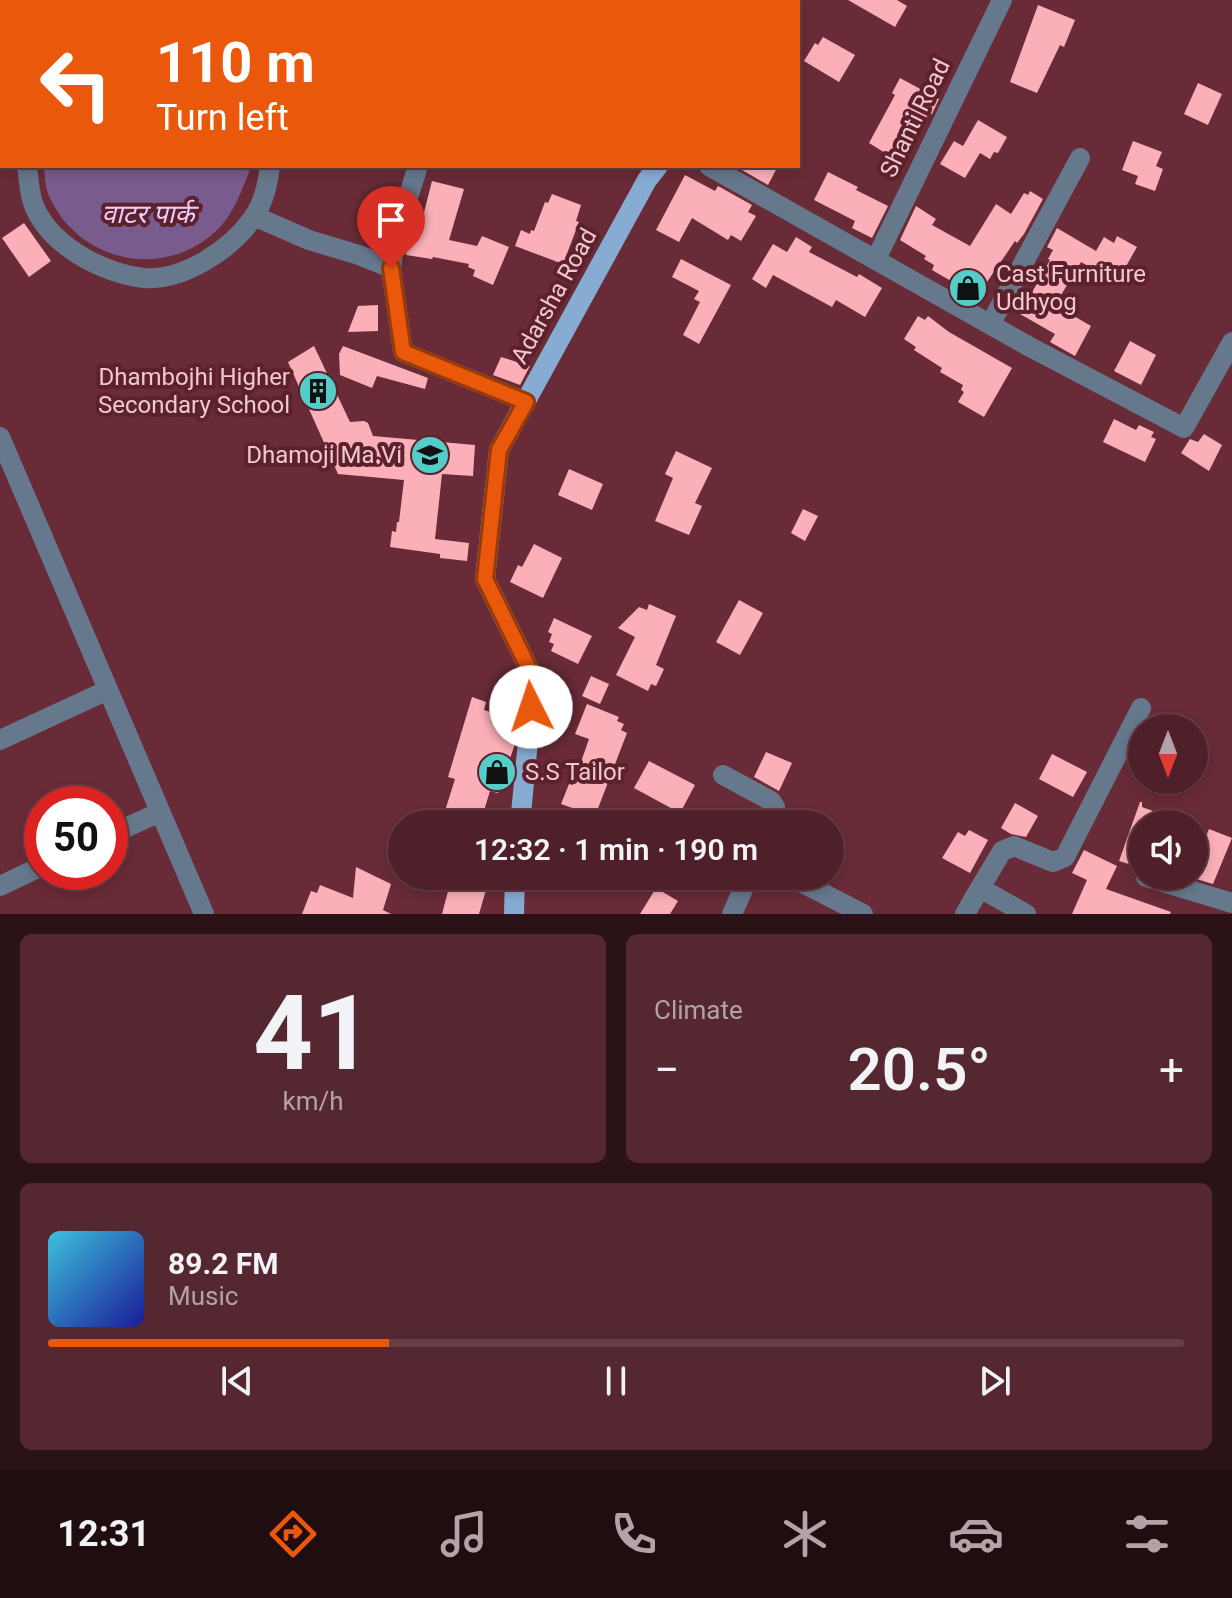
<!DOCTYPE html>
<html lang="en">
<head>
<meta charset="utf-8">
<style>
  body { margin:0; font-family:Roboto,"Noto Sans Devanagari",sans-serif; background:#552831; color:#f1f3f6; height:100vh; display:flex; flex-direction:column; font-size:30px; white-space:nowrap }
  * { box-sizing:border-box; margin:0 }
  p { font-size:26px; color:#b3a3a8 }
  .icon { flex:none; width:44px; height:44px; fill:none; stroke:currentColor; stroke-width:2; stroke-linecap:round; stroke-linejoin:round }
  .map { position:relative; height:914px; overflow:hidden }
  .sheet { display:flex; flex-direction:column; gap:20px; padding:20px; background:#2b1217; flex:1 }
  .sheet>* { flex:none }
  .guide { position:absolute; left:0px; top:0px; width:800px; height:168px; box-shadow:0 4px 12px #0003,0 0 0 2px #663e46; background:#ea580c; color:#fff; overflow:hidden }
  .needle { width:52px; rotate:180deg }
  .tools { position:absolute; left:1128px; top:714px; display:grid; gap:16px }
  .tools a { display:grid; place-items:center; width:80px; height:80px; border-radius:50%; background:#4f2029; box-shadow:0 4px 12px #0003,0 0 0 2px #663e46; font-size:40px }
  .speed { position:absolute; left:24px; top:786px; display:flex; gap:16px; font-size:40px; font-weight:700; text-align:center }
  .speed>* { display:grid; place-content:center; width:104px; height:104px; border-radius:50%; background:#4f2029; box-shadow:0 4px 12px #0003,0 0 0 2px #663e46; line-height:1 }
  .speed .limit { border:12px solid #d22; background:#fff; color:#111 }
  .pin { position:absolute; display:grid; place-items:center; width:68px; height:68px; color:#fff; margin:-82px -34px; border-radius:50% 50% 50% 0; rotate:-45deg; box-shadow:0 0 8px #0007 }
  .pin .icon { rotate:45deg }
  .me { position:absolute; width:88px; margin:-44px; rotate:356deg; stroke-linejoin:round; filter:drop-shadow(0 0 6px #0008) }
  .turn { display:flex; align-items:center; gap:28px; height:168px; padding:0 24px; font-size:36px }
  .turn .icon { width:104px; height:104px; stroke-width:2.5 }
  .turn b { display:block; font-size:56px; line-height:68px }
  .big { font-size:60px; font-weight:600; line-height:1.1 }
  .sheet .widget { flex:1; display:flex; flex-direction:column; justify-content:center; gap:12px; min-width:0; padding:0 28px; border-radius:12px; background:#552831 }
  .sheet .dial { align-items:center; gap:0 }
  .dial b { font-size:104px; line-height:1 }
  .song { display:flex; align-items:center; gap:24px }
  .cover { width:96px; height:96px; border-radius:12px; background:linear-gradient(135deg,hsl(190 70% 55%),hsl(240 70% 35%)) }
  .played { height:8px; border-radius:4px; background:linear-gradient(90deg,#ea580c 30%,#663e46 30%) }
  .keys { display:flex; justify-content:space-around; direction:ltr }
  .heat { display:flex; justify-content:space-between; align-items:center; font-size:44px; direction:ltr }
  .sheet .tiles { flex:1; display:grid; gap:20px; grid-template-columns:1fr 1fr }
  .widget:last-child { grid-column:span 2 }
  .trip { position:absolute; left:388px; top:810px; width:456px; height:80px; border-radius:40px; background:#4f2029; box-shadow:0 4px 12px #0003,0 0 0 2px #663e46; font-weight:600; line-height:80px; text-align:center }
  .menu { display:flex; height:128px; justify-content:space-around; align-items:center; background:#200d10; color:#b3a3a8 }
  .menu .icon { width:56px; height:56px }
  .menu .on { color:#ea580c }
  .menu b { font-size:36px; color:#f1f3f6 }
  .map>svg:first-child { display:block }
  .water { fill:#795c8d }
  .building { fill:#fbb0b9 }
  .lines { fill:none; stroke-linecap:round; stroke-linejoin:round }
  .minor { stroke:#66788c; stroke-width:20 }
  .major { stroke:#87acd3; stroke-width:20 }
  .route-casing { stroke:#983908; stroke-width:20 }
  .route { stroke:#ea580c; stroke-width:14 }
  .labels { text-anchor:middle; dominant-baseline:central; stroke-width:8; stroke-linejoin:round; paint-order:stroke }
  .street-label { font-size:24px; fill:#f0c9cd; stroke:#5d212d }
  .poi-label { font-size:24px; fill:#f0c9cd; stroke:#5d212d; text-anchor:start }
  .water-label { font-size:26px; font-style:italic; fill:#e9cffc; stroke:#5d212d }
</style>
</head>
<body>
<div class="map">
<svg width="1232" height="914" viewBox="0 0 1232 914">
  <rect width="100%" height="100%" fill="#692b37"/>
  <!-- water -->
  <path class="water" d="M44,166H251C244,186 235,210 221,226C169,282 79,264 49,196C45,187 45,176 44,166Z"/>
  <!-- building -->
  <path class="building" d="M848,0H897L907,6L895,27Z
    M1038,5L1075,20L1064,47L1060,45L1037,93L1010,82Z
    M823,37L855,55L839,82L804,61L815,43L818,45Z
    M900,78L939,99L932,114L929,113L898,161L869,143L895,95L892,93Z
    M1198,83L1222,94L1208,125L1184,114Z
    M978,120L1007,137L998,153L994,152L990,159L980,153L965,178L940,164L954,141L963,146Z
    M1133,141L1162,152L1156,166L1163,169L1155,191L1135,184L1138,176L1122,170Z
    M735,166H778L768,185Z
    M828,172L858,187L856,190L888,206L872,238L852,228L855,221L814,200Z
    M685,175L715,191L718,186L752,205L748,212L756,216L741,241L731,235L728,240L692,218L679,242L656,230Z
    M432,181L464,189L449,240L477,246L482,236L509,247L493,285L473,276L475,270L468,267L469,264L433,257L432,259L406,255L413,227L420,228Z
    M1030,191L1043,199L1024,234L1017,243L1015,241L974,301L948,286L951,281L932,270L934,265L924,259L926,256L900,240L916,206L936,219L932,225L970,246L996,204L1011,214L1024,193L1028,195Z
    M552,194L581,205L576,221L579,222L563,264L515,246L521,230L530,234L531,230L534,231L545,202L548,203Z
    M24,223L51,261L29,277L2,238Z
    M1057,228L1096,251L1104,237L1114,243L1117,236L1137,247L1117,282L1081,262L1055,305L1091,326L1075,356L1050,342L1055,334L1020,314L1050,260L1048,259L1053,250L1047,247Z
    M796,237L812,247L809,252L857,277L859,274L882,288L865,317L836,300L832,307L773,275L766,288L752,279L773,244L787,252Z
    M681,259L731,285L699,344L683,335L700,302L694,299L699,291L672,277Z
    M378,305V331L348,332L358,306Z
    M918,316L925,320L928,316L949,332L1012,368L984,417L958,402L964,392L961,390L963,385L940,372L942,368L914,350L916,347L904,339Z
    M1130,341L1156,355L1141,385L1114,371Z
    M314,346L350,422L364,421L368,423L373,436L475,445L473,476L442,474L435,539L469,543L467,561L440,558V554L390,547L392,531L396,532L397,522H399L404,480L338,474L288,362Z
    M343,346L428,378L425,389L377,376L372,388L340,375L339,354Z
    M501,357L530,366L520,385L493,375Z
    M1114,419L1136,430L1139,425L1154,432L1151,437L1156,439L1145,462L1103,442Z
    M1204,434L1222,445L1209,471L1181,453L1190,439L1198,442Z
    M676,451L712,468L695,503L702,506L689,535L655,521L673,478L665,474Z
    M569,469L603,484L592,510L558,495Z
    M803,509L818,516L805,541L791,533Z
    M534,544L562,558L543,598L510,582L518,565L522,567Z
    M739,600L763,613L740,655L716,642Z
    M649,604L676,616L656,665L664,669L656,686L651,684L648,691L616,675L635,637L618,628L639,607L647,610Z
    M554,618L592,636L578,664L551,651L554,644L549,642L552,634L548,632Z
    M591,676L609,684L600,704L582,696Z
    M472,697L486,702L484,710L517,721L515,744L498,793L490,791L480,824L444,814L455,779L448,777Z
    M587,704L619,717L617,721L624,724L621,730L627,733L592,824H574L578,810L561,804L569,784L573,785L589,739L575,734Z
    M766,752L792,763L779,791L754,777Z
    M1052,754L1087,772L1073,797L1039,779Z
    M649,761L695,785L680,813L634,788Z
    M1140,802H1142V807L1184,822L1183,824H1142V865L1138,867L1119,861Z
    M1015,803L1038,816L1026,837L1011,834L1001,828Z
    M1209,829L1232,838L1213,884L1190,877L1194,876V866Z
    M969,830L988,840L970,873L942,858L958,832L965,836Z
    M1084,850L1117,866L1106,889L1171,912L1170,914H1072L1087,880L1072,873Z
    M356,867L391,884L383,910L391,914H302L311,891L317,893L320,885L353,898Z
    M452,876H490L479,914H442Z
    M656,888L678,901L670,914H640Z"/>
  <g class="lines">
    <!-- minor -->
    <path class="minor" d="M25,0V2
      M471,0V2
      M293,2L294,0
      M0,98H2
      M27,166C29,179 29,196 35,208C45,231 65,247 86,259C103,268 124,276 144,278C184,281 231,249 253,218C263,204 268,183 270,166
      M709,166L1030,347L1184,428L1232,342
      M254,216L309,240L359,255L391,268L403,352L526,402
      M876,259L1002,0
      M391,268L396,236L418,166
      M991,323L1080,158
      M0,437L204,914
      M0,740L108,690
      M723,775L771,801L775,807L770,824
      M110,835L160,812
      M789,876L863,914
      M1146,877L1232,903
      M0,886L42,866
      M980,888L1002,851L1014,846L1053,862L1065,857L1141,708
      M732,914L749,876
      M965,914L980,888L1026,914"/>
    <!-- major -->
    <path class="major" d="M748,2L749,0
      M520,824L534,679L485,579L499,450L647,180L658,166
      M514,914L515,876"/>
  </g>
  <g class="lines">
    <defs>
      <path id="route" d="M391,268L403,352L526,402L499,450L485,579L534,679L531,707"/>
    </defs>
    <!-- route casing -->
    <use href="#route" class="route-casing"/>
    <!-- route -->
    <use href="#route" class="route"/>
  </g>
  <!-- icons -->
  <defs>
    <symbol id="shop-disc" viewBox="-11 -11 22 22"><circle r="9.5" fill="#54cdc8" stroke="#5d212d"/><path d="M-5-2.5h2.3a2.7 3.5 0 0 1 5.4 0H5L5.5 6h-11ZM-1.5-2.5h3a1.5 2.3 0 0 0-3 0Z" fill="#111"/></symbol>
    <symbol id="building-disc" viewBox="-11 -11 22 22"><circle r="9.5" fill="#54cdc8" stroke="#5d212d"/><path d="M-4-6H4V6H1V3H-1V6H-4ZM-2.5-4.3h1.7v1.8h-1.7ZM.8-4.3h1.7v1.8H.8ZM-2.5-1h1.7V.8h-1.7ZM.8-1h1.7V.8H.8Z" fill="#111"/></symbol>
    <symbol id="school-disc" viewBox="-11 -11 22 22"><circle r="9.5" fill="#54cdc8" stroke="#5d212d"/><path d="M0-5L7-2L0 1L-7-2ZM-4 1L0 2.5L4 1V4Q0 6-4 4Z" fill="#111"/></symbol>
  </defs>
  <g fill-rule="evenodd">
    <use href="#shop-disc" x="946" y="266" width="44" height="44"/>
    <use href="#building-disc" x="296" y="369" width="44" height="44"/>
    <use href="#school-disc" x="408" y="433" width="44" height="44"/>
    <use href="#shop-disc" x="475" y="750" width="44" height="44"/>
  </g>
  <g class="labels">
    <!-- street labels -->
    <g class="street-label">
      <text transform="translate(915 118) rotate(-64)">Shanti Road</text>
      <text transform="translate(554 296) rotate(-61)">Adarsha Road</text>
    </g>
    <!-- poi labels -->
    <g class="poi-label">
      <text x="996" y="274">Cast Furniture<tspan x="996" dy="28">Udhyog</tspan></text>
      <text x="290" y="377" text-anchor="end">Dhambojhi Higher<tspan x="290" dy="28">Secondary School</tspan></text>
      <text x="402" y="455" text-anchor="end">Dhamoji Ma.Vi</text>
      <text x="525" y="772">S.S Tailor</text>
    </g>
    <!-- water labels -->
    <g class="water-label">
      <text x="148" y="214">वाटर पार्क</text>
    </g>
  </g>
</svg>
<div class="tools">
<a><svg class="needle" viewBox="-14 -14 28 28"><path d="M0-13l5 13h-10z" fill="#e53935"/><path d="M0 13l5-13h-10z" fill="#b3a3a8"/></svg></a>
<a><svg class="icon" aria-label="sound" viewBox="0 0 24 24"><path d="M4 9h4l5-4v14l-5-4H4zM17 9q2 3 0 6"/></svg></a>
</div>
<div class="speed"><div class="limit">50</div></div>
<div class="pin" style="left:391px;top:268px;background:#d93025"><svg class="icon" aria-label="arrive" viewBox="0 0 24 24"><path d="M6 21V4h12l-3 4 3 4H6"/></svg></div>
<svg class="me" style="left:531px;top:707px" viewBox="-20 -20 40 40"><circle r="19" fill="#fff"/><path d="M0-13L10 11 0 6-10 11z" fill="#ea580c"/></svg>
<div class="trip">12:32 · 1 min · 190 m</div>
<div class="guide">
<div class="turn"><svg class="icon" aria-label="left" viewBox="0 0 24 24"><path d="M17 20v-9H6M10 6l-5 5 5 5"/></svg><div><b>110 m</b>Turn left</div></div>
</div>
</div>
<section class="sheet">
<div class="tiles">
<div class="widget dial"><b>41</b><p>km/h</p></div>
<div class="widget"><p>Climate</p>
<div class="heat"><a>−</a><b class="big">20.5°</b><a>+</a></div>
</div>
<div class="widget">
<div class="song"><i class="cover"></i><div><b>89.2 FM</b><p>Music</p></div></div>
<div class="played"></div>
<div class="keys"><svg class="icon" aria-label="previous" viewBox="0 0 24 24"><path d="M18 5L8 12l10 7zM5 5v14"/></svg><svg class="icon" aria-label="pause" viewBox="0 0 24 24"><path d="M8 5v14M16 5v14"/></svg><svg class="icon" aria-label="next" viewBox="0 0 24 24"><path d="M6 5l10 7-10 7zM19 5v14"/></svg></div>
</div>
</div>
</section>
<nav class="menu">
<b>12:31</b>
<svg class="icon on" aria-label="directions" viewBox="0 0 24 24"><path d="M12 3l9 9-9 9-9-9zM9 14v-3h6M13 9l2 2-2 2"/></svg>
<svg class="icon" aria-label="music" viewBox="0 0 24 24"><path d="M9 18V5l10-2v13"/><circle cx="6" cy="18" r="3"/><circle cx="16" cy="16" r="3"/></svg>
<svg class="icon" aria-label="phone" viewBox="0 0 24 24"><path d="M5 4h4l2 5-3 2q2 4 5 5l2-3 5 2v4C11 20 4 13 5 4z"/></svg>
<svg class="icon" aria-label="climate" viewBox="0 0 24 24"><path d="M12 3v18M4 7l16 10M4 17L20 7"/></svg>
<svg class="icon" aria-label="car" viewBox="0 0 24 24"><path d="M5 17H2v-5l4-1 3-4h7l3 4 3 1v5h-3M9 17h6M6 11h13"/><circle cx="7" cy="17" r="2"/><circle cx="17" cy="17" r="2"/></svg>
<svg class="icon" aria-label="filters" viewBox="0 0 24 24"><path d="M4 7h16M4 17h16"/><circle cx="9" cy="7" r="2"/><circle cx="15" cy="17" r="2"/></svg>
</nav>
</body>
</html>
